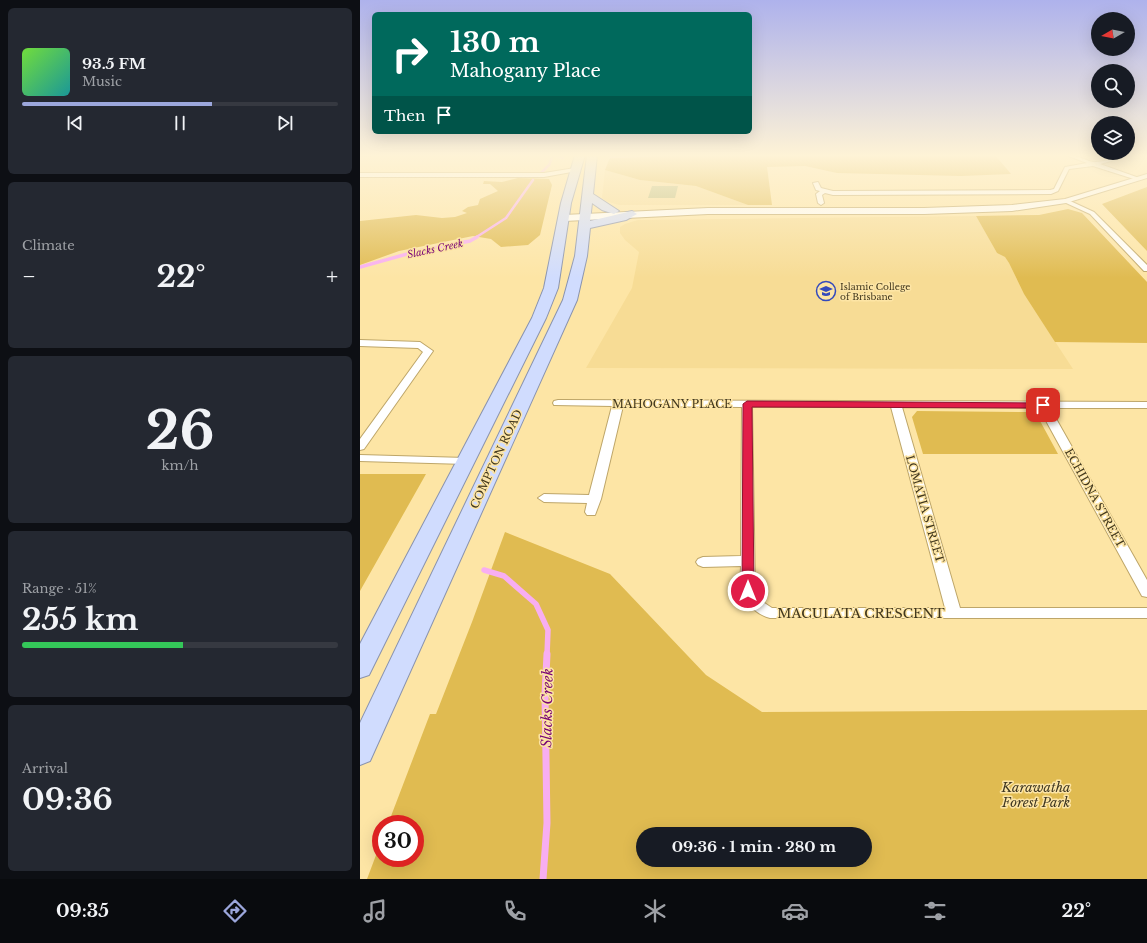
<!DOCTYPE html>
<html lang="en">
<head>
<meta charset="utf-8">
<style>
  body { margin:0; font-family:"Libre Baskerville",serif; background:#242831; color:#f1f3f6; height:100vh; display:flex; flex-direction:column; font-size:15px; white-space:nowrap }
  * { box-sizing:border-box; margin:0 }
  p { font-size:13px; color:#9ea1a6 }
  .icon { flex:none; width:22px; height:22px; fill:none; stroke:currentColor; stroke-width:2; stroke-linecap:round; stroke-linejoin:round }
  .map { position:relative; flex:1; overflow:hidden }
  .drawer { display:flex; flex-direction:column; gap:8px; padding:8px; background:#0d0f14; width:360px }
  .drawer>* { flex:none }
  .hud { position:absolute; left:12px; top:12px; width:380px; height:122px; border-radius:6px; box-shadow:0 4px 16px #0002; background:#00695c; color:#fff; overflow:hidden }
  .needle { width:26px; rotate:261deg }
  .buttons { position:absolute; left:731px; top:12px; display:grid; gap:8px }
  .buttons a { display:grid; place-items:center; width:44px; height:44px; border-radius:50%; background:#171b24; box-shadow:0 4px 16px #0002; font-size:20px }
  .speed { position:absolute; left:12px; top:815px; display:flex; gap:8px; font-size:20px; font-weight:700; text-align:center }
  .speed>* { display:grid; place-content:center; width:52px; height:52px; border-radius:50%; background:#171b24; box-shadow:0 4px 16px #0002; line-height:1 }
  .speed .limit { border:6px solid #d22; background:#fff; color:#111 }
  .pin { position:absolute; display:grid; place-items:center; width:34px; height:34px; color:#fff; margin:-17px; border-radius:8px; box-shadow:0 2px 6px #0006 }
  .me { position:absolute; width:44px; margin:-22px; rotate:0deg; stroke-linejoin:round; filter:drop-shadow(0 0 3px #0008) }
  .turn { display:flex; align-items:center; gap:14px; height:84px; padding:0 12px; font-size:18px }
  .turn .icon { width:52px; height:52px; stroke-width:2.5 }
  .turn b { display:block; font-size:28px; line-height:34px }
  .then { display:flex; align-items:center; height:38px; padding:0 12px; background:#0003; gap:8px; font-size:15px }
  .big { font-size:30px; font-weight:700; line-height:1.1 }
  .drawer .card { flex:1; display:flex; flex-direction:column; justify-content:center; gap:6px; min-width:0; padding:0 14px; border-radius:6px; background:#242831 }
  .drawer .dial { align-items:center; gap:0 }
  .dial b { font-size:52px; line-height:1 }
  .song { display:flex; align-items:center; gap:12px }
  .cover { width:48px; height:48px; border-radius:6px; background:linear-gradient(135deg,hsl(100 70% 55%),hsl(180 70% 35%)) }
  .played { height:4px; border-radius:2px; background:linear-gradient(90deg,#9ca7dc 60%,#363941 60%) }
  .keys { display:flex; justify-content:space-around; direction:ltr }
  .heat { display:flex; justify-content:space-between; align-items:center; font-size:22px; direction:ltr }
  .charge { height:6px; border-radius:3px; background:linear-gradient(90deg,#34c759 51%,#363941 0) }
  .trip { position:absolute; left:276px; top:827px; width:236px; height:40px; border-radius:20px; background:#171b24; box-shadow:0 4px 16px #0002; font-weight:700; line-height:40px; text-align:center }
  .tab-bar { display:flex; height:64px; justify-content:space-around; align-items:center; background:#090b0e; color:#9ea1a6 }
  .tab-bar .icon { width:28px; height:28px }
  .tab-bar .selected { color:#9ca7dc }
  .tab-bar b { font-size:18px; color:#f1f3f6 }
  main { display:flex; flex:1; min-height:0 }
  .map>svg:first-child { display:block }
  .built { fill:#f7dc95 }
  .green { fill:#e0bb51; fill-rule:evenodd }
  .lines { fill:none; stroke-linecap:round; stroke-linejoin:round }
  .stream-far3 { stroke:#f8aef1; stroke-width:2.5 }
  .stream-far2 { stroke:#f8aef1; stroke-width:3.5 }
  .stream-far1 { stroke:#f8aef1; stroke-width:5.5 }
  .stream { stroke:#f8aef1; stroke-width:7 }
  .building { fill:#b7b978 }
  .minor-casing { stroke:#bea669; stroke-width:2 }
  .tertiary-casing { stroke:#bea669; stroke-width:2 }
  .primary-casing { stroke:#8993af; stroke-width:2 }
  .minor { fill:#fff; fill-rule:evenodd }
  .tertiary { fill:#fff; fill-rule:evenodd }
  .primary { fill:#d0dcfe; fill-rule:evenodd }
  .rail-casing { stroke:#84754d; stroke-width:2.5 }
  .rail { stroke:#fde5a5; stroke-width:1.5; stroke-dasharray:5; stroke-linecap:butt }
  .route { fill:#e11d48; stroke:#92132f }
  .labels { text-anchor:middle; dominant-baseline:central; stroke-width:3; stroke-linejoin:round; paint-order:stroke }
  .far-poi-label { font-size:9px; fill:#41371d; stroke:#fde5a5; text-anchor:start }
  .far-water-label { font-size:10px; font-style:italic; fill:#790476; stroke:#fde5a5 }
  .street-label { font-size:11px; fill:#41371d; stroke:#fde5a5 }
  .near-street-label { font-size:13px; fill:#41371d; stroke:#fde5a5 }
  .near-park-label { font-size:13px; font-style:italic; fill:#3e3621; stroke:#fde5a5 }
  .near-water-label { font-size:14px; font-style:italic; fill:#790476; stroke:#fde5a5 }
</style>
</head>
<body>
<main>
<section class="drawer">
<div class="card">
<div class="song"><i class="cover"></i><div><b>93.5 FM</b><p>Music</p></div></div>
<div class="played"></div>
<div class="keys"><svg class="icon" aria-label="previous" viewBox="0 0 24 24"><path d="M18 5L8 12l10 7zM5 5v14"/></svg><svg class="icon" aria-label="pause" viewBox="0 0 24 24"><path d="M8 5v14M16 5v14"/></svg><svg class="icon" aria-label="next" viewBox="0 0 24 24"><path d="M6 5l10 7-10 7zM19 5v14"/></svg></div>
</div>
<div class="card"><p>Climate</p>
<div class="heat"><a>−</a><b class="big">22°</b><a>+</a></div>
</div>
<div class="card dial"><b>26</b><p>km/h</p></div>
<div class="card"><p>Range · 51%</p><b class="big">255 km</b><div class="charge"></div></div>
<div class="card"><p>Arrival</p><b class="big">09:36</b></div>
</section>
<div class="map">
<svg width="787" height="879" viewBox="0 0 787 879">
  <rect width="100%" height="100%" fill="#fde5a5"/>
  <!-- built -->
  <path class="built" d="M245,170L280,180L336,186L388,205H259L246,201L242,198Z
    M616,216L637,253L645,257L649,263L664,294L713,369L226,368L272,288L279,252L265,240L260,233V227L265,224L278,220Z"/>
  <!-- green -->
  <path class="green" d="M251,155H635L651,174L601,176L477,173L445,166L407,167L412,205H388L336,186L280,180L245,170Z
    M158,178L189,179L192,185L180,235L168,245L141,247L131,239L113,236L39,251L0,265V221L56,215L82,218L95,217L107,213L102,211L108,207L118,205L120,199L138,191L130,184H123L124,181L142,182Z
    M787,187V251L742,204Z
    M708,209L722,213L787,282V343L695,342L664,294L649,263L645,257L637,253L616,216L679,215Z
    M557,411L670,412L679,419L698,454H563L552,417Z
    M0,474H66L0,591Z
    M145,532L250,574L346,675L402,712L787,710V879H7L21,842V858H55V824H28L70,714H76L112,622ZM283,834H505V860H283Z"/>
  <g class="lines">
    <!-- stream-far3 -->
    <path class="stream-far3" d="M193,155L203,158
      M250,157L304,155
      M181,173L189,165L193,155
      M115,238L146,218L173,180"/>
    <!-- stream-far2 -->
    <path class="stream-far2" d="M0,267L58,251L110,241L117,237"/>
    <!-- stream-far1 -->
    <path class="stream-far1" d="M124,570L144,576L176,604L188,630L187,655"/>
    <!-- stream -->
    <path class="stream" d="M183,879L187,823L185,695L187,654"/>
  </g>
  <!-- building -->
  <path class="building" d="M292,186H318L315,198H288Z"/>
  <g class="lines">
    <defs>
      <path id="minor" d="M706,155C716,154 724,160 733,162C744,163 761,155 774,155L740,164L782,179L777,180L733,166L709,169L698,191L691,194L473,195L465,193L462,195L464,203L461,205L458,203L456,194L460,191L456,190L453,183L458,182L461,188L473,191L690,190L694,189L705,167L727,163Z
        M215,168L217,169V171L184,177H0V173H184Z
        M704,200H708L734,212L787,265V271H784L730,214L704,202Z
        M0,340L60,342L73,351L4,449L0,450V439L63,352L58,348L0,346Z
        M198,400L787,402V408H690L787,580V597L782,596L679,408L542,407L600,608H787V618H410C398,615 385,604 381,591C379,584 381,573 381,566L343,567L338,565L336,562L338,559L343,557L381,556L382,407L263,406L241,499L235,515H227L225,512L227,503L184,502L178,498L184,494L229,495L252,406L194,405L193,403L194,401ZM392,407H531L585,608H412L403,602L395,590Z
        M0,455L106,458L112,461L106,464L0,461Z"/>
      <path id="tertiary" d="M787,174V178L706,203L652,211L564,214H348L204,221L200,218L204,215L348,208H564L652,205L705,199Z"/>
      <path id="primary" d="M215,155H225L211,203L198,288L186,318L9,675L0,678V644L172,318L184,288L201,203Z
        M227,155H237L233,194L259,211L254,214L242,210L232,203L230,221L272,211L277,214L266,220L230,228L227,256L217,300L10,761L0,765V723L203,300L215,256Z"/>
    </defs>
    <!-- minor casing -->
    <use href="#minor" class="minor-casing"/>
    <!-- tertiary casing -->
    <use href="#tertiary" class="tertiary-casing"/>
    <!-- primary casing -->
    <use href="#primary" class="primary-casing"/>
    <!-- minor -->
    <use href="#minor" class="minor"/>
    <!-- tertiary -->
    <use href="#tertiary" class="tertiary"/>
    <!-- primary -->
    <use href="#primary" class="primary"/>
    <defs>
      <path id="rail" d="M0,155H12"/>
    </defs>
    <!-- rail casing -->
    <use href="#rail" class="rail-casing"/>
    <!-- rail -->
    <use href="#rail" class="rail"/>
  </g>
  <!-- sky -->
  <linearGradient id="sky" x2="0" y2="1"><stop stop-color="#aeb2ec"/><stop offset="0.56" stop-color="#fef3d6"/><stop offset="1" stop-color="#fef3d6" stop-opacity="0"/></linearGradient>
  <rect width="787" height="278" fill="url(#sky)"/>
  <!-- route -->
  <path class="route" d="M387,401L683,403L687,405L683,408L392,407L394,591L392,594H384L382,591L383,404Z"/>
  <!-- icons -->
  <defs>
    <symbol id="school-ring" viewBox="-11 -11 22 22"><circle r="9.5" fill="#fde5a5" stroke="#344abc" stroke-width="1.5"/><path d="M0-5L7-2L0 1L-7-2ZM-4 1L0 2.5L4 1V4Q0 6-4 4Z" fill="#344abc"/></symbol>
  </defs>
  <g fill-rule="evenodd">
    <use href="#school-ring" x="455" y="280" width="22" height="22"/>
  </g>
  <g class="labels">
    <!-- far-poi labels -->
    <g class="far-poi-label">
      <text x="480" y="286">Islamic College<tspan x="480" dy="10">of Brisbane</tspan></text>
    </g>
    <!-- far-water labels -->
    <g class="far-water-label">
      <text transform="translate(75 249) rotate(-12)">Slacks Creek</text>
    </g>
    <!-- street labels -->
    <g class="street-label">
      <text x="312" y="404">MAHOGANY PLACE</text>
      <text transform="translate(136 459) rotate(-65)">COMPTON ROAD</text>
      <text transform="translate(735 498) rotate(61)">ECHIDNA STREET</text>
      <text transform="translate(565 509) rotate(74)">LOMATIA STREET</text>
    </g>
    <!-- near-street labels -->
    <g class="near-street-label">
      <text x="501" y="613">MACULATA CRESCENT</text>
    </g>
    <!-- near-park labels -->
    <g class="near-park-label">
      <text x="676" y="787">Karawatha<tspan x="676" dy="15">Forest Park</tspan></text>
    </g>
    <!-- near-water labels -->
    <g class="near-water-label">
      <text transform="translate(187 708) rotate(-89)">Slacks Creek</text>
    </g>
  </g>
</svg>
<div class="buttons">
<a><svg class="needle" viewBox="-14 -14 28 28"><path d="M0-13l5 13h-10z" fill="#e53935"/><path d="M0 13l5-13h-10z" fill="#9ea1a6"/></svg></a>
<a><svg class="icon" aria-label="search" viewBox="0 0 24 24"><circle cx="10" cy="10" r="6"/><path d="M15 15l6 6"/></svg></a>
<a><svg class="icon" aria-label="layers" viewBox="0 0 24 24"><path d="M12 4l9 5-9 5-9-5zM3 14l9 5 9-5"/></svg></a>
</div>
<div class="speed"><div class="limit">30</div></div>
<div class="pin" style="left:683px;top:405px;background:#d93025"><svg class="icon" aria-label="arrive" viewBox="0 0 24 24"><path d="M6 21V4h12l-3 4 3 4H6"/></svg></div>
<svg class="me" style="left:388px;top:591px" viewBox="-20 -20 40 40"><circle r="17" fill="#e11d48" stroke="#fff" stroke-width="3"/><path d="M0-11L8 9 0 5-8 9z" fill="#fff"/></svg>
<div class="trip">09:36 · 1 min · 280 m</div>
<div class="hud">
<div class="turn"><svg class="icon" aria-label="right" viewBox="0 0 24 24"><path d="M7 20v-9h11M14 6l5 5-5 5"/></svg><div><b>130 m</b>Mahogany Place</div></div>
<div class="then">Then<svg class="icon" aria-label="arrive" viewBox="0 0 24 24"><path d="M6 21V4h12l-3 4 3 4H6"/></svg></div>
</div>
</div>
</main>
<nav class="tab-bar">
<b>09:35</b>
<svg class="icon selected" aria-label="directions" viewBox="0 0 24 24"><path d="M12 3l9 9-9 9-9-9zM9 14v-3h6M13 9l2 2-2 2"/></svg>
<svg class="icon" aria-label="music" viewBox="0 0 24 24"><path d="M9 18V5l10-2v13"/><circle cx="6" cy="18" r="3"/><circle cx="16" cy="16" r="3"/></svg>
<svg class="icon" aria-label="phone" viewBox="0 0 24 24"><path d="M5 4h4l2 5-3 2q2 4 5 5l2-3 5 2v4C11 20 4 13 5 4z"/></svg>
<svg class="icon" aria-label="climate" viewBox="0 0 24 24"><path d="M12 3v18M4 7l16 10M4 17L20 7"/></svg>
<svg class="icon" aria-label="car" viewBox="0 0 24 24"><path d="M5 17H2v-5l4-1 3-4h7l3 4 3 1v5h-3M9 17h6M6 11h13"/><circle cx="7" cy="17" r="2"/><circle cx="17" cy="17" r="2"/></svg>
<svg class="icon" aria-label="filters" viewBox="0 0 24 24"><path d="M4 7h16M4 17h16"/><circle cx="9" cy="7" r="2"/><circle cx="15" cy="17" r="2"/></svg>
<b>22°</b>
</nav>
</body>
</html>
